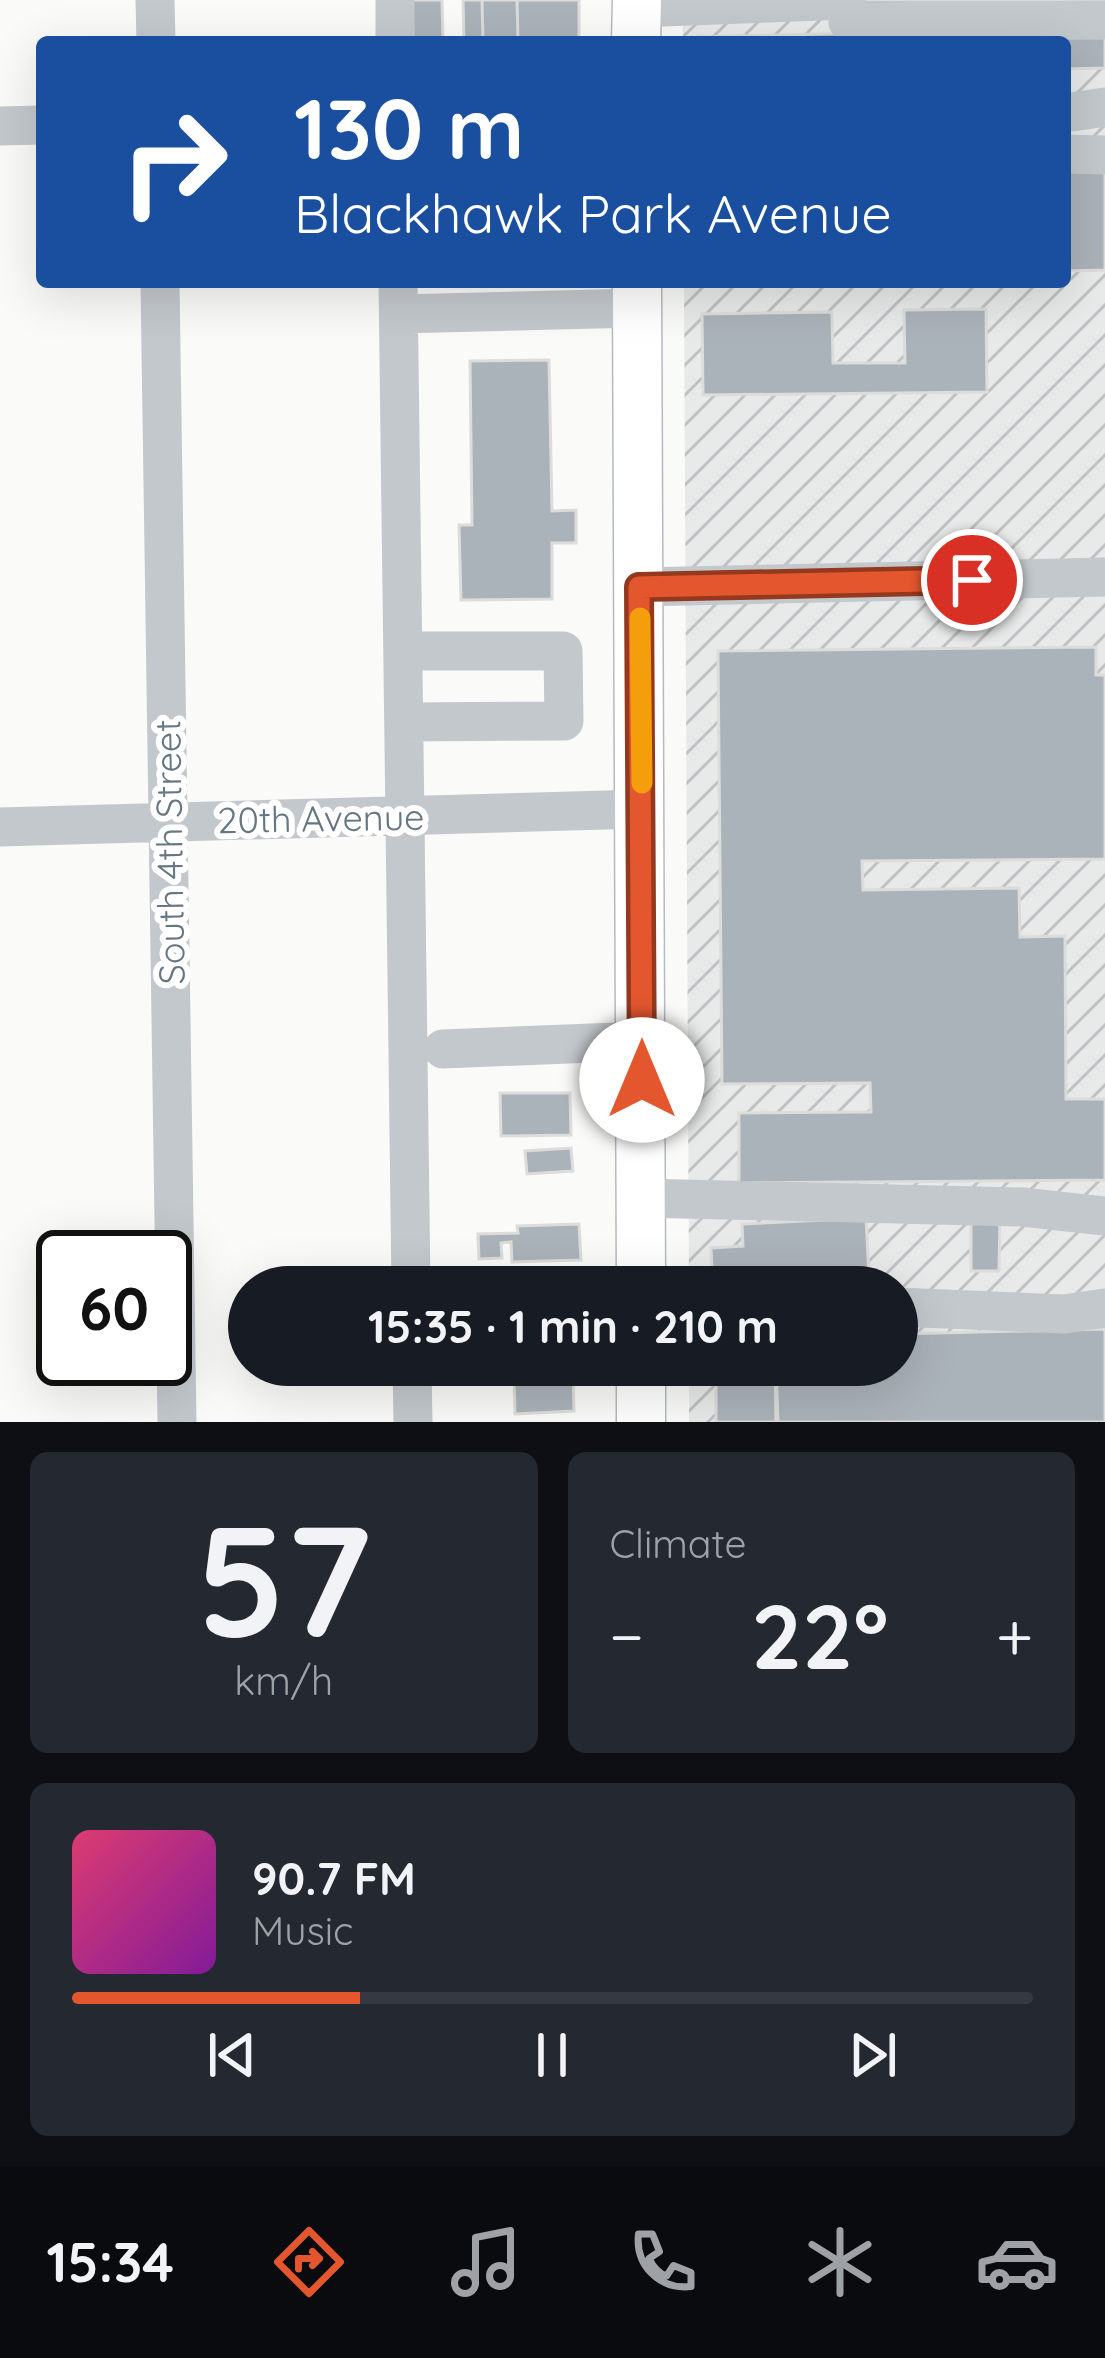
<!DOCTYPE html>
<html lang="en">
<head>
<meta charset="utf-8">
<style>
  body { margin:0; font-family:Quicksand,sans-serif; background:#242831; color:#f1f3f6; height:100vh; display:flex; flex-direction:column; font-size:45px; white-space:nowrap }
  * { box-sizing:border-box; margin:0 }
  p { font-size:39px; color:#9ea1a6 }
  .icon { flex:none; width:66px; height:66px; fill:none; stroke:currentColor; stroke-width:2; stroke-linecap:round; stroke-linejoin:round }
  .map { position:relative; height:1422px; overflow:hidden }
  .drawer { display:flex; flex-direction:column; gap:30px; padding:30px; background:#0d0f14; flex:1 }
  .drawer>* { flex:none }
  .hud { position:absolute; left:36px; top:36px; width:1035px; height:252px; border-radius:12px; box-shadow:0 12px 48px #0002; background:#1a4fa0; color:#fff; overflow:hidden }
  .speed { position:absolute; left:36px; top:1230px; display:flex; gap:24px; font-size:60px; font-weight:700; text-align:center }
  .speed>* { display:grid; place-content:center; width:156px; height:156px; border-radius:50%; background:#171b24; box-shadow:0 12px 48px #0002; line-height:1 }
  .speed .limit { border:6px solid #111; border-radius:18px; background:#fff; color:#111 }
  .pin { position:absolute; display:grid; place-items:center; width:102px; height:102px; color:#fff; margin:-51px; border:6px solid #fff; border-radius:50%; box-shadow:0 3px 12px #0007 }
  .me { position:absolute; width:132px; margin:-66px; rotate:0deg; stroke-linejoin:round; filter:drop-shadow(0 0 9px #0008) }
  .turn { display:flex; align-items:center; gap:42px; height:252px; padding:0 60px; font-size:54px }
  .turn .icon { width:156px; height:156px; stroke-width:2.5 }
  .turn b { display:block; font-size:84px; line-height:102px }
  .big { font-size:90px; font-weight:700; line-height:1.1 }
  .drawer .card { flex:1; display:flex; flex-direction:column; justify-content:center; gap:18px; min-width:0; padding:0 42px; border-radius:18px; background:#242831 }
  .drawer .dial { align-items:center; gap:0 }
  .dial b { font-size:156px; line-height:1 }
  .song { display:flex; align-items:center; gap:36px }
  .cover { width:144px; height:144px; border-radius:18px; background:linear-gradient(135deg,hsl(340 70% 55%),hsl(290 70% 35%)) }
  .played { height:12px; border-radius:6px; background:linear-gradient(90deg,#e4572e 30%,#363941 30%) }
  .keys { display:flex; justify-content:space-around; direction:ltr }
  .heat { display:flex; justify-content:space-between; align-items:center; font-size:66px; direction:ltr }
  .drawer .tiles { flex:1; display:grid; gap:30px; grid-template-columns:1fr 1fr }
  .card:last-child { grid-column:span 2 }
  .trip { position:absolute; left:228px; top:1266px; width:690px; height:120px; border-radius:60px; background:#171b24; box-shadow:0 12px 48px #0002; font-weight:700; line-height:120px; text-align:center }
  .tabs { display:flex; height:192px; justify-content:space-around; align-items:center; background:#090b0e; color:#9ea1a6 }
  .tabs .icon { width:84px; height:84px }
  .tabs .on { color:#e4572e }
  .tabs b { font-size:54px; color:#f1f3f6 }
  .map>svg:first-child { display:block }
  .industrial { fill:url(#industrial-furrows) }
  .building { fill:#aab3b9; stroke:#dcdcda; stroke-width:3 }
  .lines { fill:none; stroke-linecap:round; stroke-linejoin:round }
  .major-casing { stroke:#b5babe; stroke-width:51 }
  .minor { stroke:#c3c8cc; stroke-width:39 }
  .major { stroke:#fff; stroke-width:48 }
  .route-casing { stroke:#94391e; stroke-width:30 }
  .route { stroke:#e4572e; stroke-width:21 }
  .slow { stroke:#f59e0b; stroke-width:21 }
  .labels { text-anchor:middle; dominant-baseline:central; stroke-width:12; stroke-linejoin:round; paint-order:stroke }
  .street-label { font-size:36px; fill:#657683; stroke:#fff }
</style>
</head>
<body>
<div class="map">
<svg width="1105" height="1422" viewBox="0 0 1105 1422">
  <defs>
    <pattern id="industrial-furrows" width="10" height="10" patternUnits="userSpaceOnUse" patternTransform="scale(3)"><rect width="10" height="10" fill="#e8e9e9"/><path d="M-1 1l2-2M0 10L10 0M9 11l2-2" fill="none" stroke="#c0c1c2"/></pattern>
  </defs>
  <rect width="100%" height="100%" fill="#fafaf8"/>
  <!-- industrial -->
  <path class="industrial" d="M682,0H1105V1422H689V1365H897V1287H689L684,282H1065V42H683Z"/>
  <!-- building -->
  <path class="building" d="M412,0H442L443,42H413Z
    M463,0H579V42H464Z
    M482,0H517L518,39L483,40Z
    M858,0H1105V3L858,9Z
    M1105,27V68L1065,69V42H696V37Z
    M1105,167V270L1065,271V168Z
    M986,309L987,392L703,395L702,314L832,312L833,363H905L904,310Z
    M549,360L552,511L576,510V543H552V599L461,600L459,525H472L470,361Z
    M1096,647V675H1105V859L862,861L863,890L1019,888L1020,937L1065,936L1066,1099H1105V1180L739,1183V1113L871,1112L870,1083L722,1084L718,651Z
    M500,1093H570L571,1135L501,1136Z
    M571,1148L573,1171L527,1174L525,1151Z
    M971,1213H1000L999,1271H971Z
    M866,1218L869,1276L713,1284L711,1248L743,1246L742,1224Z
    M579,1224L581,1260L512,1262L511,1242L501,1243L502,1258L479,1259L478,1234L518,1233L517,1226Z
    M1105,1329V1422H778L776,1365H897V1334Z
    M716,1365H775L776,1422H716Z
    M573,1376L574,1411L515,1414L514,1378Z"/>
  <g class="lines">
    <defs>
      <path id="major" d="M636,42L637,0
        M637,282L641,1287
        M641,1422V1365"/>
    </defs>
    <!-- major casing -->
    <use href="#major" class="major-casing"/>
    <!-- minor -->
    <path class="minor" d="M155,0L156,42
      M395,0V42
      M637,8L847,0L848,22L1105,20
      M1065,113L1105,107
      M0,126L42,125
      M1065,154L1105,155
      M160,282L177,1422
      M398,282L411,1287
      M399,314L637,308
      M639,587L1105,577
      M403,651H563L564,721L404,722
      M0,827L642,809
      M443,1049L642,1041
      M642,1198L1022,1207L1105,1216
      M897,1307L1064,1314L1105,1308
      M412,1365L413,1422"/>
    <!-- major -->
    <use href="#major" class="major"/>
  </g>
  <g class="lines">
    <defs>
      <path id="route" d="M642,1080L639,587L972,580"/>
    </defs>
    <!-- route casing -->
    <use href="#route" class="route-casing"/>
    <!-- route -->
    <use href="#route" class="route"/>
    <!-- slow -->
    <path class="slow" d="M640,618L642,783"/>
  </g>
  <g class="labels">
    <!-- street labels -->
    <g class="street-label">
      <text transform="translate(321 818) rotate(-1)">20th Avenue</text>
      <text transform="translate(169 852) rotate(-91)">South 4th Street</text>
    </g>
  </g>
</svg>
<div class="speed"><div class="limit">60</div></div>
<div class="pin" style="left:972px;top:580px;background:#d93025"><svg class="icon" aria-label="arrive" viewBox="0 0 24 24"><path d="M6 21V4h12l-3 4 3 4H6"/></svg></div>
<svg class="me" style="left:642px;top:1080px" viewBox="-20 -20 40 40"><circle r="19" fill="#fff"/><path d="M0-13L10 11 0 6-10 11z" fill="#e4572e"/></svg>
<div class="trip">15:35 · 1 min · 210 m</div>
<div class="hud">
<div class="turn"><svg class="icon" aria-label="right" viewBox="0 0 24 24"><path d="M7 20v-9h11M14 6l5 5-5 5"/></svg><div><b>130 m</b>Blackhawk Park Avenue</div></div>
</div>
</div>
<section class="drawer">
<div class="tiles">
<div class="card dial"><b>57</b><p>km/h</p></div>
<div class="card"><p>Climate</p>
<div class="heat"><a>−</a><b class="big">22°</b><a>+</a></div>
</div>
<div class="card">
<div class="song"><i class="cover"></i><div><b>90.7 FM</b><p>Music</p></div></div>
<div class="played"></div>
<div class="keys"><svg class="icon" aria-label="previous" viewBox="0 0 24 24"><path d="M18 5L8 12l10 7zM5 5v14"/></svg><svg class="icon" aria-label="pause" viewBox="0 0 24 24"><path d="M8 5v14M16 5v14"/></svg><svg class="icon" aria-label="next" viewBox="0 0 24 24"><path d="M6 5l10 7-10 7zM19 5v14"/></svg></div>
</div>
</div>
</section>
<nav class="tabs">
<b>15:34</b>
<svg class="icon on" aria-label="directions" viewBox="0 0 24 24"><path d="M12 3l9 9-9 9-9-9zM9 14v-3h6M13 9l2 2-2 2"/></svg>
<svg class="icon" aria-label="music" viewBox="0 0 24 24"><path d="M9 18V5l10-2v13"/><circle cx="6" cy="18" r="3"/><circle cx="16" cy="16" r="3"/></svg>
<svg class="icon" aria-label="phone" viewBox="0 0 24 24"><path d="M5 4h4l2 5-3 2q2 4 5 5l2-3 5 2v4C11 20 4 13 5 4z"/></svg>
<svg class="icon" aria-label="climate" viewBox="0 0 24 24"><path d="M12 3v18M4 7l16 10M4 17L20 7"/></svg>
<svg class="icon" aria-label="car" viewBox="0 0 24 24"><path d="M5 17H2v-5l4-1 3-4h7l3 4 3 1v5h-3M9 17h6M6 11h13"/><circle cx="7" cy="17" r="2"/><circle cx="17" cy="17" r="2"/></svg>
</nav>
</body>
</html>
